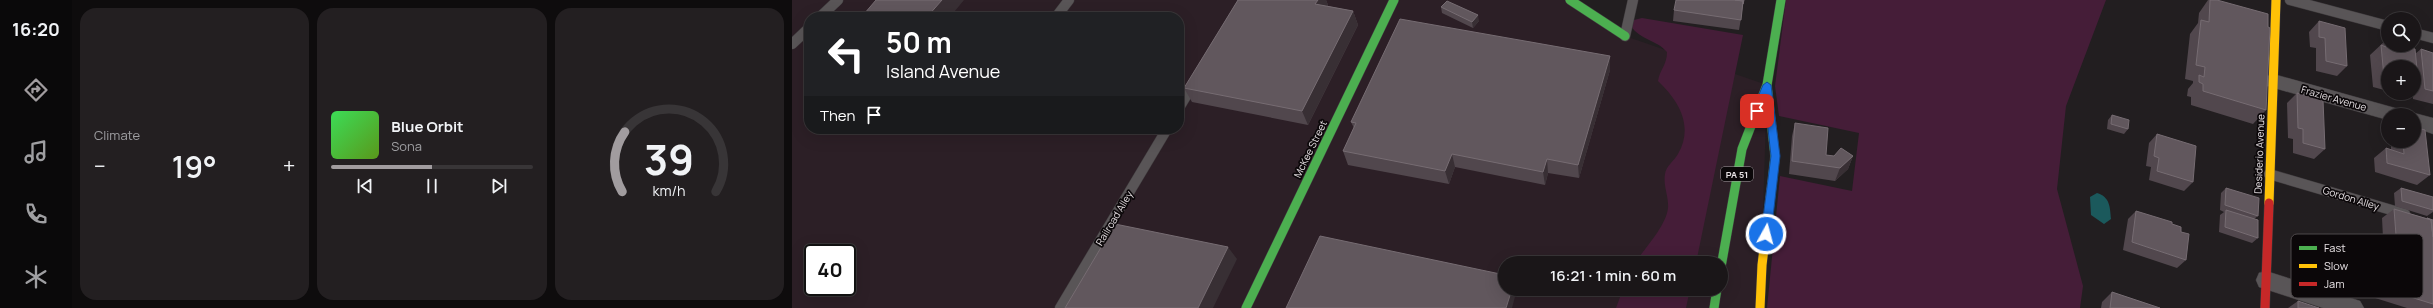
<!DOCTYPE html>
<html lang="en">
<head>
<meta charset="utf-8">
<style>
  body { margin:0; font-family:Manrope,sans-serif; background:#231f21; color:#f1f3f6; height:100vh; display:flex; flex-direction:column; font-size:15px; white-space:nowrap }
  * { box-sizing:border-box; margin:0 }
  p { font-size:13px; color:#9f9fa2 }
  .icon { flex:none; width:22px; height:22px; fill:none; stroke:currentColor; stroke-width:2; stroke-linecap:round; stroke-linejoin:round }
  .map { position:relative; flex:1; overflow:hidden }
  .side { display:flex; flex-direction:column; gap:8px; padding:8px; background:#0e0c0d; width:720px }
  .side>* { flex:none }
  .top-card { position:absolute; left:12px; top:12px; width:380px; height:122px; border-radius:16px; box-shadow:0 4px 16px #0002,0 0 0 1px #383537; background:#202124; color:#fff; overflow:hidden }
  .fabs { position:absolute; left:1589px; top:12px; display:grid; gap:8px }
  .fabs a { display:grid; place-items:center; width:40px; height:40px; border-radius:50%; background:#1a1618; box-shadow:0 4px 16px #0002,0 0 0 1px #383537; font-size:20px }
  .speed { position:absolute; left:12px; top:244px; display:flex; gap:8px; font-size:20px; font-weight:700; text-align:center }
  .speed>* { display:grid; place-content:center; width:52px; height:52px; border-radius:50%; background:#1a1618; box-shadow:0 4px 16px #0002,0 0 0 1px #383537; line-height:1 }
  .speed .limit { border:2px solid #111; border-radius:6px; background:#fff; color:#111 }
  .pin { position:absolute; display:grid; place-items:center; width:34px; height:34px; color:#fff; margin:-17px; border-radius:8px; box-shadow:0 2px 6px #0006 }
  .me { position:absolute; width:44px; margin:-22px; rotate:7deg; stroke-linejoin:round; filter:drop-shadow(0 0 3px #0008) }
  .turn { display:flex; align-items:center; gap:14px; height:84px; padding:0 16px; font-size:18px }
  .turn .icon { width:52px; height:52px; stroke-width:2.5 }
  .turn b { display:block; font-size:28px; line-height:34px }
  .then { display:flex; align-items:center; height:38px; padding:0 16px; background:#0003; gap:8px; font-size:15px }
  .big { font-size:30px; font-weight:600; line-height:1.1 }
  .side .widget { flex:1; display:flex; flex-direction:column; justify-content:center; gap:6px; min-width:0; padding:0 14px; border-radius:16px; background:#231f21 }
  .side .dial { align-items:center; gap:0 }
  .dial svg { height:104px; overflow:visible; fill:none; stroke:#383537; stroke-width:7; stroke-linecap:round; text-anchor:middle }
  .dial text { fill:#f1f3f6; stroke:none }
  .song { display:flex; align-items:center; gap:12px }
  .cover { width:48px; height:48px; border-radius:6px; background:linear-gradient(135deg,hsl(130 70% 55%),hsl(90 70% 35%)) }
  .played { height:4px; border-radius:2px; background:linear-gradient(90deg,#a19c9f 50%,#383537 50%) }
  .keys { display:flex; justify-content:space-around; direction:ltr }
  .heat { display:flex; justify-content:space-between; align-items:center; font-size:22px; direction:ltr }
  .side .tiles { flex:1; display:grid; gap:8px; grid-template-columns:repeat(3,1fr) }
  .trip { position:absolute; left:706px; top:256px; width:230px; height:40px; border-radius:20px; background:#1a1618; box-shadow:0 4px 16px #0002,0 0 0 1px #383537; font-weight:600; line-height:40px; text-align:center }
  main { display:flex; flex:1; min-height:0 }
  .tab-bar { display:flex; flex-direction:column; width:72px; justify-content:space-around; align-items:center; background:#0a090a; color:#9f9fa2 }
  .tab-bar .icon { width:28px; height:28px }
  .tab-bar .selected { color:#a19c9f }
  .tab-bar b { font-size:18px; color:#f1f3f6 }
  .map>svg:first-child { display:block }
  .built { fill:#2c1f26; fill-rule:evenodd }
  .green { fill:#451d38 }
  .water { fill:#1b595c }
  .lines { fill:none; stroke-linecap:round; stroke-linejoin:round }
  .lane-casing { stroke:#3f3b3d; stroke-width:11 }
  .street-casing { stroke:#3f3b3d; stroke-width:1 }
  .fast-casing { stroke:#3f3b3d; stroke-width:10 }
  .slow-casing { stroke:#3f3b3d; stroke-width:10 }
  .jam-casing { stroke:#3f3b3d; stroke-width:10 }
  .lane { stroke:#595557; stroke-width:10 }
  .street { fill:#595557; fill-rule:evenodd }
  .fast { stroke:#4caf50; stroke-width:9 }
  .slow { stroke:#ffc107; stroke-width:9 }
  .jam { stroke:#c62828; stroke-width:9 }
  .wall { fill:#51474d }
  .shaded-wall { fill:#382f34 }
  .building { fill:#61575d; stroke:#766c72 }
  .route { fill:#1a73e8; stroke:#114b97 }
  .labels { text-anchor:middle; dominant-baseline:central; stroke-width:3.5; stroke-linejoin:round; paint-order:stroke }
  .shield { fill:#0b0709; stroke:#a49fa2; stroke-width:1 }
  .shield-label { font-size:9px; font-weight:bold; fill:#e6e0e3 }
  .street-label { font-size:10px; fill:#e6e0e3; stroke:#0b0709 }
  .key { fill:#0b0709; stroke:#4d484a; stroke-width:1 }
  .key-label { font-size:11px; fill:#e6e0e3 }
</style>
</head>
<body>
<main>
<nav class="tab-bar">
<b>16:20</b>
<svg class="icon selected" aria-label="directions" viewBox="0 0 24 24"><path d="M12 3l9 9-9 9-9-9zM9 14v-3h6M13 9l2 2-2 2"/></svg>
<svg class="icon" aria-label="music" viewBox="0 0 24 24"><path d="M9 18V5l10-2v13"/><circle cx="6" cy="18" r="3"/><circle cx="16" cy="16" r="3"/></svg>
<svg class="icon" aria-label="phone" viewBox="0 0 24 24"><path d="M5 4h4l2 5-3 2q2 4 5 5l2-3 5 2v4C11 20 4 13 5 4z"/></svg>
<svg class="icon" aria-label="climate" viewBox="0 0 24 24"><path d="M12 3v18M4 7l16 10M4 17L20 7"/></svg>
</nav>
<section class="side">
<div class="tiles">
<div class="widget"><p>Climate</p>
<div class="heat"><a>−</a><b class="big">19°</b><a>+</a></div>
</div>
<div class="widget">
<div class="song"><i class="cover"></i><div><b>Blue Orbit</b><p>Sona</p></div></div>
<div class="played"></div>
<div class="keys"><svg class="icon" aria-label="previous" viewBox="0 0 24 24"><path d="M18 5L8 12l10 7zM5 5v14"/></svg><svg class="icon" aria-label="pause" viewBox="0 0 24 24"><path d="M8 5v14M16 5v14"/></svg><svg class="icon" aria-label="next" viewBox="0 0 24 24"><path d="M6 5l10 7-10 7zM19 5v14"/></svg></div>
</div>
<div class="widget dial"><svg viewBox="0 0 100 80">
<path d="M14 69A42 42 0 1 1 86 69"/>
<path d="M14 69A42 42 0 0 1 16 23" stroke="#a19c9f"/>
<text x="50" y="56" font-size="32" font-weight="700">39</text>
<text x="50" y="72" font-size="11">km/h</text>
</svg></div>
</div>
</section>
<div class="map">
<svg width="1641" height="308" viewBox="0 0 1641 308">
  <rect width="100%" height="100%" fill="#221e20"/>
  <!-- built -->
  <path class="built" d="M0,0H778L833,36L975,85L968,308H0ZM17,17H387V129H17ZM21,253H55V287H21ZM713,263H929V289H713Z"/>
  <!-- green -->
  <path class="green" d="M994,0H1314L1274,106L1265,189L1291,286L1288,308H975L988,176L1060,191L1067,133L987,116L983,86Z
    M850,18L951,35L904,263H843C853,248 874,226 876,208C877,197 871,186 873,174C874,166 882,161 886,154C902,126 887,101 866,81C868,69 875,65 875,52C865,40 848,40 839,26L842,20Z
    M831,289H898L894,308H824Z"/>
  <!-- water -->
  <path class="water" d="M1305,193C1318,197 1318,207 1319,219L1312,224L1299,215L1298,197Z"/>
  <g class="lines">
    <defs>
      <path id="lane" d="M1498,0L1596,26
        M28,17L46,0
        M264,17L277,0
        M1622,33L1641,38
        M833,36L841,0
        M0,44L17,28
        M387,108L402,83
        M1477,174L1613,214
        M268,308L375,129"/>
      <path id="street" d="M1481,74L1603,108L1610,110L1612,115H1596V120L1475,86L1472,81L1475,76Z
        M1622,113L1641,118V134L1622,127V115H1615Z
        M1474,271L1568,301L1572,308H1531L1467,287L1464,280L1467,273Z"/>
      <path id="fast" d="M778,0L833,36
        M975,85L983,156L980,183
        M929,267L950,149L975,85L989,0
        M454,308L602,0
        M922,308L925,289"/>
      <path id="slow" d="M1477,203L1484,0
        M968,308L970,265L980,183"/>
      <path id="jam" d="M1473,308L1477,203"/>
    </defs>
    <!-- lane casing -->
    <use href="#lane" class="lane-casing"/>
    <!-- street casing -->
    <use href="#street" class="street-casing"/>
    <!-- fast casing -->
    <use href="#fast" class="fast-casing"/>
    <!-- slow casing -->
    <use href="#slow" class="slow-casing"/>
    <!-- jam casing -->
    <use href="#jam" class="jam-casing"/>
    <!-- lane -->
    <use href="#lane" class="lane"/>
    <!-- street -->
    <use href="#street" class="street"/>
    <!-- fast -->
    <use href="#fast" class="fast"/>
    <!-- slow -->
    <use href="#slow" class="slow"/>
    <!-- jam -->
    <use href="#jam" class="jam"/>
  </g>
  <!-- wall -->
  <path class="wall" d="M446,0H534L536,5V6L561,11L566,25L516,125L400,102L392,88Z
    M952,0L947,30L881,21L882,10Z
    M1416,0H1425L1474,110L1461,124L1399,105V97L1395,96L1396,89L1401,83V81L1393,79L1398,34L1406,23L1407,13Z
    M649,7L687,21L681,28L650,13Z
    M72,14L158,17H75Z
    M1527,21L1555,66L1545,76L1524,71V48L1518,47L1517,32Z
    M1593,41L1623,54L1629,49L1641,53V104L1621,99V93H1622V67H1596V91L1581,87L1578,55Z
    M818,70L787,178L756,173L753,185L663,167L657,184L556,165L551,151L562,128L559,122Z
    M1505,93L1533,149L1522,159L1501,153V139L1496,138L1495,103Z
    M1602,93H1610L1608,95Z
    M1320,115L1336,129L1332,134L1315,129L1316,120Z
    M1003,123L1034,155L1042,156H1061L1056,169L1043,181L997,174L1000,136Z
    M1365,134L1401,182L1392,191L1357,180L1359,167L1354,166L1357,143Z
    M1599,141H1622L1638,175L1625,185L1583,172L1582,158L1594,148L1599,150Z
    M1434,188L1466,216L1462,219L1466,238L1460,243L1427,232L1428,215L1432,212L1428,210L1429,193Z
    M1609,188L1641,197V212L1635,216L1603,206L1602,193Z
    M1602,209L1641,220V308H1615L1580,297L1577,246L1589,237L1591,238L1590,218Z
    M1344,211L1380,224L1389,232L1394,260L1385,268L1331,250L1336,219Z
    M1320,292L1368,308H1309L1310,302Z
    M1506,301L1527,308H1496Z"/>
  <!-- shaded-wall -->
  <path class="shaded-wall" d="M150,0H172L158,17H135Z
    M524,0H534L536,5L529,19L523,4Z
    M561,11L566,25L516,125L510,111Z
    M686,15L687,21L681,28L680,22Z
    M818,56V70L787,178L786,165Z
    M660,154L663,167L657,184L653,171Z
    M1061,156L1056,169L1043,181L1048,168Z
    M755,159L756,173L753,185L751,172Z
    M436,247L445,259L421,308H406Z
    M720,289H725L720,308H714Z"/>
  <!-- building -->
  <path class="building" d="M84,0H150L135,17H89L72,14Z
    M446,0H526L523,4L561,11L510,111L392,88Z
    M884,0H943L951,1L949,20L882,10Z
    M943,0H952L951,4V1Z
    M1418,0H1425L1476,14V27L1478,28L1474,110L1411,91V84L1407,82V75L1412,77L1413,67L1404,65L1409,20L1417,22Z
    M655,1L686,15L680,22L649,7Z
    M608,19L818,56L786,165L755,159L751,172L660,154L653,171L551,151L564,123L559,122Z
    M1527,21L1553,28L1555,66L1534,61L1533,38L1527,37Z
    M1593,41L1596,42V45H1607L1623,49L1625,69L1622,68V67L1617,66V67H1596V78L1592,77L1589,45L1594,47Z
    M1629,49L1641,53V91L1633,89Z
    M1505,93L1531,100L1533,149L1511,143V129L1506,128Z
    M1320,115L1337,120L1336,129L1319,124Z
    M1003,123L1036,128L1034,155L1042,156L1049,148L1061,156L1048,168L1000,161Z
    M1622,127L1633,130L1638,175L1595,163L1594,148L1612,154L1611,141H1622Z
    M1365,134L1404,146L1401,182L1365,171L1367,158L1362,156Z
    M1434,188L1467,198L1466,216L1433,205Z
    M1609,188L1641,197V210L1610,201Z
    M1602,209L1639,220L1641,237V304L1593,289L1589,237L1614,245L1613,238L1604,235Z
    M1434,210L1466,220V238L1433,227Z
    M1344,211L1380,222V224L1389,227V232L1397,234L1394,260L1340,242Z
    M1635,218L1641,220V237L1639,220Z
    M323,224L436,247L406,308H273Z
    M528,236L713,275V289H720L714,308H494Z
    M1320,292L1368,308H1318Z
    M1506,301L1527,308H1506Z"/>
  <!-- route -->
  <path class="route" d="M975,82L979,85L988,156L979,234L974,238L969,234L979,156L973,102L968,113L965,114L960,111L971,85Z"/>
  <g class="labels">
    <!-- shield labels -->
    <rect class="shield" x="929" y="167" width="32" height="14" rx="3"/>
    <g class="shield-label">
      <text x="945" y="174">PA 51</text>
    </g>
    <!-- street labels -->
    <g class="street-label">
      <text transform="translate(1542 98) rotate(16)">Frazier Avenue</text>
      <text transform="translate(518 149) rotate(-64)">McKee Street</text>
      <text transform="translate(1467 154) rotate(-88)">Desiderio Avenue</text>
      <text transform="translate(1559 198) rotate(17)">Gordon Alley</text>
      <text transform="translate(322 218) rotate(-59)">Railroad Alley</text>
    </g>
  </g>
  <!-- legend -->
  <rect x="1499" y="234" width="132" height="64" rx="6" class="key"/>
  <rect x="1507" y="246" width="18" height="4" fill="#4caf50"/>
  <rect x="1507" y="264" width="18" height="4" fill="#ffc107"/>
  <rect x="1507" y="282" width="18" height="4" fill="#c62828"/>
  <g class="key-label">
    <text x="1532" y="252">Fast</text>
    <text x="1532" y="270">Slow</text>
    <text x="1532" y="288">Jam</text>
  </g>
</svg>
<div class="fabs">
<a><svg class="icon" aria-label="search" viewBox="0 0 24 24"><circle cx="10" cy="10" r="6"/><path d="M15 15l6 6"/></svg></a>
<a>+</a>
<a>−</a>
</div>
<div class="speed"><div class="limit">40</div></div>
<div class="pin" style="left:965px;top:111px;background:#d93025"><svg class="icon" aria-label="arrive" viewBox="0 0 24 24"><path d="M6 21V4h12l-3 4 3 4H6"/></svg></div>
<svg class="me" style="left:974px;top:234px" viewBox="-20 -20 40 40"><circle r="17" fill="#1a73e8" stroke="#fff" stroke-width="3"/><path d="M0-11L8 9 0 5-8 9z" fill="#fff"/></svg>
<div class="trip">16:21 · 1 min · 60 m</div>
<div class="top-card">
<div class="turn"><svg class="icon" aria-label="left" viewBox="0 0 24 24"><path d="M17 20v-9H6M10 6l-5 5 5 5"/></svg><div><b>50 m</b>Island Avenue</div></div>
<div class="then">Then<svg class="icon" aria-label="arrive" viewBox="0 0 24 24"><path d="M6 21V4h12l-3 4 3 4H6"/></svg></div>
</div>
</div>
</main>
</body>
</html>
